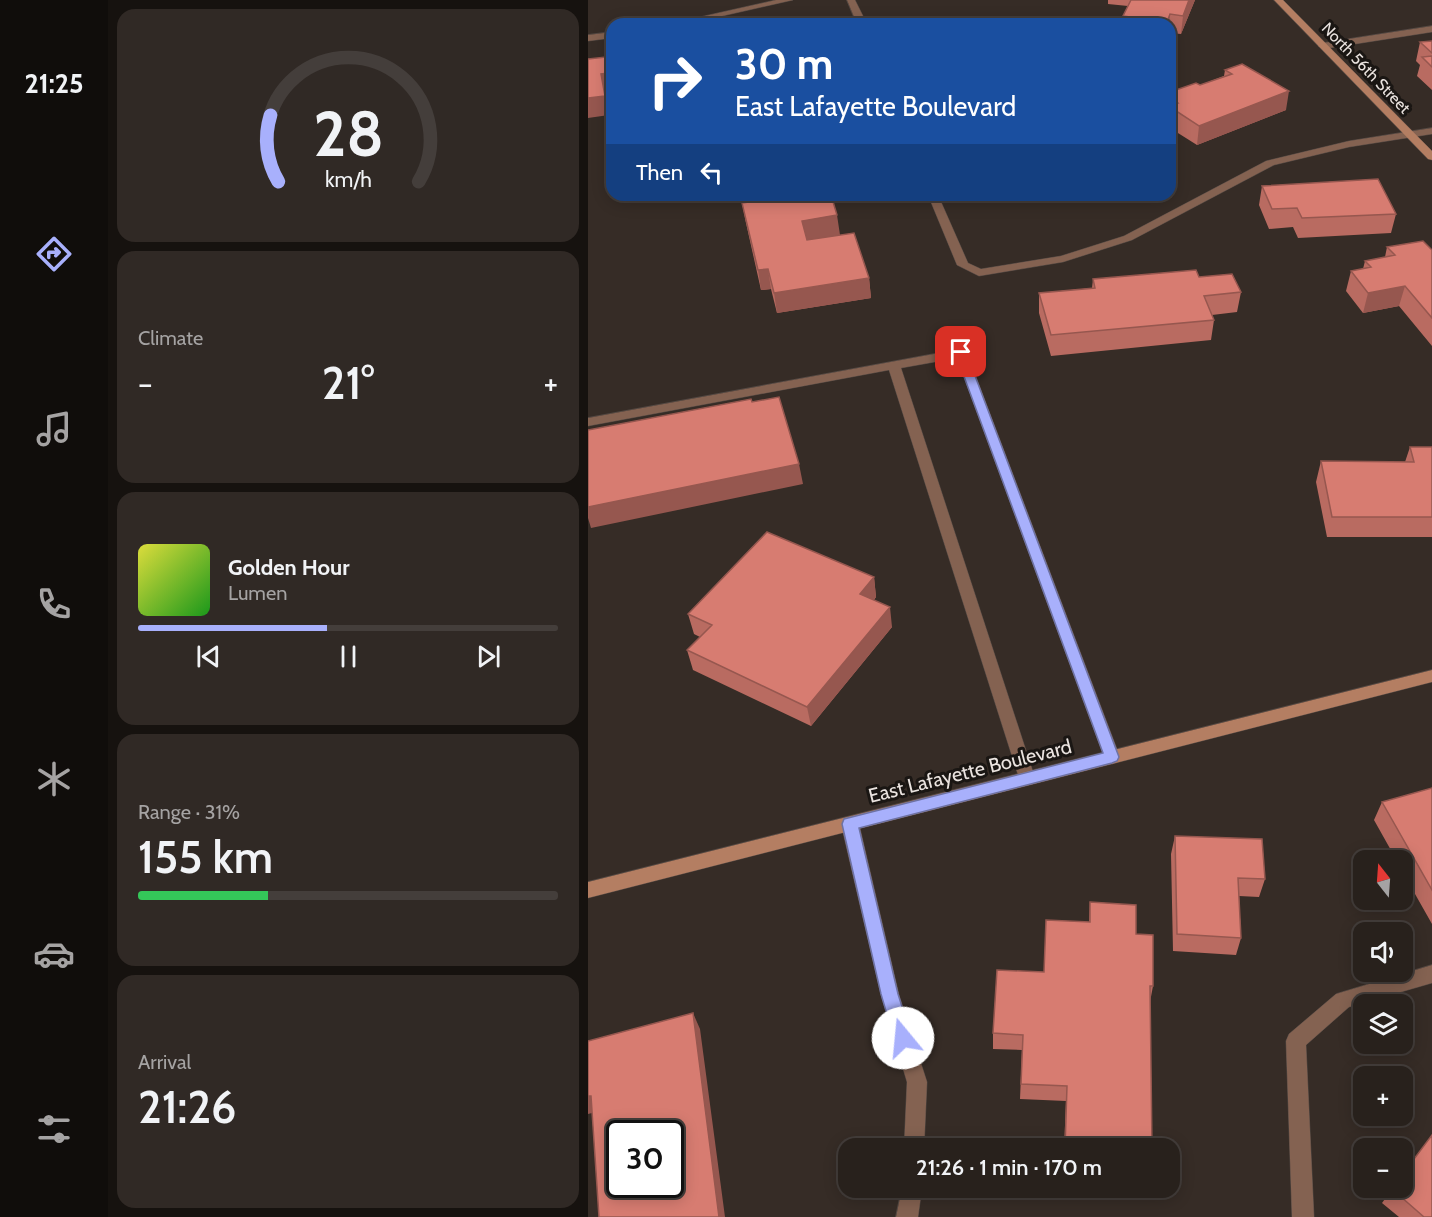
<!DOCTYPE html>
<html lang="en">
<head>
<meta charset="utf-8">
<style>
  body { margin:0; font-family:Cabin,sans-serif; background:#302925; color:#f1f3f6; height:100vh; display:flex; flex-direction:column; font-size:22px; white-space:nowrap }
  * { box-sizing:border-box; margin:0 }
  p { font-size:20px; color:#a5a3a3 }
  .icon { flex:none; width:33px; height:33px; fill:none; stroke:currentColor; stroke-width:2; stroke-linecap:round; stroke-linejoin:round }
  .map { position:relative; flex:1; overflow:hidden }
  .sheet { display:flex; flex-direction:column; gap:9px; padding:9px; background:#16120f; width:480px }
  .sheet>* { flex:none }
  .guide { position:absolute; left:18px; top:18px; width:570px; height:183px; border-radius:18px; box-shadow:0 3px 15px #0003,0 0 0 2px #443e3b; background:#1a4fa0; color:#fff; overflow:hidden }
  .needle { width:39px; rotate:343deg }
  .tools { position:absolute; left:765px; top:850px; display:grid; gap:12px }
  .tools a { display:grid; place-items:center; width:60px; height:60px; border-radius:12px; background:#28211c; box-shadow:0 3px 15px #0003,0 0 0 2px #443e3b; font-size:30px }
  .speed { position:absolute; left:18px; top:1120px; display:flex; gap:12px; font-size:30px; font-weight:700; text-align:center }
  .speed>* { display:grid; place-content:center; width:78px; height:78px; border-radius:50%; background:#28211c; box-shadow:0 3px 15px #0003,0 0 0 2px #443e3b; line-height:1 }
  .speed .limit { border:3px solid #111; border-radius:9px; background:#fff; color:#111 }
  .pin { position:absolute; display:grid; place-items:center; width:51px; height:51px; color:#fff; margin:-26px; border-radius:12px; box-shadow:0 3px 9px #0006 }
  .me { position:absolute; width:66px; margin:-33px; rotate:343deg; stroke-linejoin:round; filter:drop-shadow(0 0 4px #0008) }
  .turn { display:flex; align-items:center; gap:21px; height:126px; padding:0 30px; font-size:27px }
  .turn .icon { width:78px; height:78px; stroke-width:2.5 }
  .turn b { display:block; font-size:42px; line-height:51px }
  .then { display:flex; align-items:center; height:57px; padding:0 30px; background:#0003; gap:12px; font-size:22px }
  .big { font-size:45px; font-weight:600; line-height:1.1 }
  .sheet .card { flex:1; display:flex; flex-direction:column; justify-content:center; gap:9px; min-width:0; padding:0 21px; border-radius:18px; background:#302925 }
  .sheet .dial { align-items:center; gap:0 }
  .dial svg { height:156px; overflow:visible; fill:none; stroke:#443e3b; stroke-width:7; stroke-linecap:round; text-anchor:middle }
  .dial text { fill:#f1f3f6; stroke:none }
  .song { display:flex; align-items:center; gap:18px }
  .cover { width:72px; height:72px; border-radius:9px; background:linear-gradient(135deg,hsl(60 70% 55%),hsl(120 70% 35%)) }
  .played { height:6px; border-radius:3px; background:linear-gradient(90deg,#a8b0fc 45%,#443e3b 45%) }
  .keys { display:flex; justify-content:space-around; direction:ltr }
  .heat { display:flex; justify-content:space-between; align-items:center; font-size:33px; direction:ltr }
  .charge { height:9px; border-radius:4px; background:linear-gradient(90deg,#34c759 31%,#443e3b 0) }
  .trip { position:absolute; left:250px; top:1138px; width:342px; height:60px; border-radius:18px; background:#28211c; box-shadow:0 3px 15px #0003,0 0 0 2px #443e3b; font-weight:600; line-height:60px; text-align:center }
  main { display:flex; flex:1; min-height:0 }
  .menu { display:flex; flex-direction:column; width:108px; justify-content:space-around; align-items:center; background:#100d0b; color:#a5a3a3 }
  .menu .icon { width:42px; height:42px }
  .menu .on { color:#a8b0fc }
  .menu b { font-size:27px; color:#f1f3f6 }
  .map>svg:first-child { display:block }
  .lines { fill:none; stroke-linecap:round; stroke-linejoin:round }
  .lane-casing { stroke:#534944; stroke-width:1 }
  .street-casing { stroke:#534944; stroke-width:1 }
  .secondary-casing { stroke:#534944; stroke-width:1 }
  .lane { fill:#846251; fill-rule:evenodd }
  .street { fill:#846251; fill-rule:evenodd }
  .secondary { fill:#b47e62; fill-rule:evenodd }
  .wall { fill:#b96b61 }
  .shaded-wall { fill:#96574f }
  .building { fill:#d77c71; stroke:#96574f; stroke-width:1.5; fill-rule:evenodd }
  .route { fill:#a8b0fc; stroke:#6d72a4; stroke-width:1.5 }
  .labels { text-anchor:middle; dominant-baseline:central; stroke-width:6; stroke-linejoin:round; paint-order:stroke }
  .far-street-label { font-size:16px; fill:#ebe4e0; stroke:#1a1613 }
  .street-label { font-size:20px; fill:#ebe4e0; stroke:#1a1613 }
</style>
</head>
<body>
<main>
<nav class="menu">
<b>21:25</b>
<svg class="icon on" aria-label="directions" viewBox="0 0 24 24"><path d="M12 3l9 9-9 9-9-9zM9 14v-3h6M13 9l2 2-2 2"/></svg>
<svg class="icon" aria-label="music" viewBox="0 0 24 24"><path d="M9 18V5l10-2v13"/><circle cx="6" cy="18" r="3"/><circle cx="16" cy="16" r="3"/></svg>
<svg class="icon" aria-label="phone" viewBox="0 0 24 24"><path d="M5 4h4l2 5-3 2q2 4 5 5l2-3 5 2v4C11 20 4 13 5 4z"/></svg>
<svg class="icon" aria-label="climate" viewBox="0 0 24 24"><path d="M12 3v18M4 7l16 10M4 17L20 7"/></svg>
<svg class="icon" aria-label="car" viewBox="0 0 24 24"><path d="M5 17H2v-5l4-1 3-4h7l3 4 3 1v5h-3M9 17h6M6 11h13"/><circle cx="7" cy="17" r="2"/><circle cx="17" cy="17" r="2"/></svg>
<svg class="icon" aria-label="filters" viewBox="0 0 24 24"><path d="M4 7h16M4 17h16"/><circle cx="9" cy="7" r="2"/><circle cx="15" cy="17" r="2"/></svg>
</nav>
<section class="sheet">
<div class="card dial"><svg viewBox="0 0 100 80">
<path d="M14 69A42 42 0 1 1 86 69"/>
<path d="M14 69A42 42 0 0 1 10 35" stroke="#a8b0fc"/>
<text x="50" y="56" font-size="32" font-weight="700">28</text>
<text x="50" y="72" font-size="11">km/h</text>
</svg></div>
<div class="card"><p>Climate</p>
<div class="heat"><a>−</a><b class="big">21°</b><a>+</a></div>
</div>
<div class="card">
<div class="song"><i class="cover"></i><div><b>Golden Hour</b><p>Lumen</p></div></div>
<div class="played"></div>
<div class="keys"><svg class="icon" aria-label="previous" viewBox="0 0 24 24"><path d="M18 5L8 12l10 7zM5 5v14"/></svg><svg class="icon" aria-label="pause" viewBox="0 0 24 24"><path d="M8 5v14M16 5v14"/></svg><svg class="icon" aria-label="next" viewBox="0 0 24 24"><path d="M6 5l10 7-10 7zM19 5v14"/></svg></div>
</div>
<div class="card"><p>Range · 31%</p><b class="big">155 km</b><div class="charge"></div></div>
<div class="card"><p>Arrival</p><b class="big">21:26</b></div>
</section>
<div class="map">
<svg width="844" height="1217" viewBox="0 0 844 1217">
  <rect width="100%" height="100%" fill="#362c26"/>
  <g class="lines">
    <defs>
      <path id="lane" d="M844,26V32L735,49L730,46L735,43Z
        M373,349L379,353L532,757L530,762L524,764L518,762L516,757L369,358L313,368L447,778L445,783L439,785L433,783L431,778L301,370L0,426V418Z
        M844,965V983L761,1007L718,1045L726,1217H704L698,1041L701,1034L748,994Z"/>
      <path id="street" d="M188,0H205L99,24H81Z
        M259,0H267L279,24H269Z
        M24,32V38L0,41V35Z
        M844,128V134L761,147L686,165L544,240L475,262L391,276L369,265L340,195H350L380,263L393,269L473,256L536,236L678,161L761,141Z
        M262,817L268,819L271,824L311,995L339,1082L336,1149H316L319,1082L293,995L253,824L256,819Z
        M314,1188H334L330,1217H308Z"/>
      <path id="secondary" d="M686,0H695L844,151V160L840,159Z
        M844,670V682L0,898V882Z"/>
    </defs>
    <!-- lane casing -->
    <use href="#lane" class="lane-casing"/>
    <!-- street casing -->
    <use href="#street" class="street-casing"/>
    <!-- secondary casing -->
    <use href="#secondary" class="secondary-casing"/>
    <!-- lane -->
    <use href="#lane" class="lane"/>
    <!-- street -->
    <use href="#street" class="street"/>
    <!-- secondary -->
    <use href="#secondary" class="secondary"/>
  </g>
  <!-- wall -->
  <path class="wall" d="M520,0H607L593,34L582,33V24H534L535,16L540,6L520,4Z
    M844,41V90L829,76L832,65L828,61L832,42Z
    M654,64L698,110L609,145L582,128V92L612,85L636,76L637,70Z
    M674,186L808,214L803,233L710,238L705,227L681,229L671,205Z
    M432,195H465L438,202Z
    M154,203L252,235L281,278L283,298L189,313L183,289L173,290L158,223Z
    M799,247L844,250V346L811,306L775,313L758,291L763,271L775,269L777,261L797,257Z
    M611,277L653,292L649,312L624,315L626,320L623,340L463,356L451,313V293L504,288L505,279Z
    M822,447H844V537H739L728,482L733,461L817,462Z
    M286,577L288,597L286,600L304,627L223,726L105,670L99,650L112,637L106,634L100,614Z
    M844,788V924L814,871V861H809L786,820L794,802Z
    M587,836L677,879L671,897L651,896L653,938L648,955L585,951L583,854Z
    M502,902L548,934L565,986L562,1002L564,1149H476L478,1101L432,1099L434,1050L405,1049V1033L456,972L501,922Z
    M805,1188L844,1217H811L794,1203Z"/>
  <!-- shaded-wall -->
  <path class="shaded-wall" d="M601,0H607L593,34L595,16Z
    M582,14L581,24H579V22Z
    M18,57L24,82V92L17,93L21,115L0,118V98L13,74Z
    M701,91L698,110L609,145L611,126Z
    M438,195H465L438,202Z
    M249,215L252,235L217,241L214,221Z
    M180,269L183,289L173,290L170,270Z
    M281,278L283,298L189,313L186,293Z
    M817,286L811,306L775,313L780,293Z
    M211,464L215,484L3,528L0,518V507Z
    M286,577L288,597L274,614L272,594Z
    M302,607L304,627L223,726L219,707Z
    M105,1013L112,1029L137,1217H131Z
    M0,1096H3L12,1111L0,1114Z"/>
  <!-- building -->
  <path class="building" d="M543,0H601L595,16L582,14L579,22L535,16Z
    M844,41V53L832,42Z
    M844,56V67L834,57Z
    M18,57L21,73L13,74L17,96L0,98V59Z
    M654,64L701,91L611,126L582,107V106L590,103L582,98V92L608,83L612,85L644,74L637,70Z
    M790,179L808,214L714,218L709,208L684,209L674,186Z
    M210,195H243L249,215L214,221L219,240L266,233L281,278L186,293L180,269L170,270L154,203Z
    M835,241L844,250V318L817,286L780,293L763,271L783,267L777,261L807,255L799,247Z
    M608,270L611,277L644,274L653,292L616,296L626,320L463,335L451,293L507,288L505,279Z
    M191,397L211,464L0,507V430L163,399L164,402Z
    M822,447H844V517H744L733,461L826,462Z
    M179,532L286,577L272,594L302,607L219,707L99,650L124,625L100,614Z
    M844,788V890L794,802Z
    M587,836L674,839L677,879L650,878L653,938L589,934Z
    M502,902L548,905V934L565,935V986H562L564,1149H477L479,1086L433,1084L435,1035L405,1033L409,970L456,972L458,920L502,922Z
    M105,1013L131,1217H11L3,1096H0V1041ZM32,1134H82V1185H32Z
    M844,1135V1217H836L804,1189L805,1188H814V1175Z"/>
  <!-- route -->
  <path class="route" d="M373,349L378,352L531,757L529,761L524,763L271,828L310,994L324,1038L321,1045L315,1047L309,1045L306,1038L293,994L254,824L256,819L515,753L367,352Z"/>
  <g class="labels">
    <!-- far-street labels -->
    <g class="far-street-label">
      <text transform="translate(778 68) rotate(46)">North 56th Street</text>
    </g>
    <!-- street labels -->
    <g class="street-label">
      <text transform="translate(382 771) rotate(-14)">East Lafayette Boulevard</text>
    </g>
  </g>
</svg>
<div class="tools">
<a><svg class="needle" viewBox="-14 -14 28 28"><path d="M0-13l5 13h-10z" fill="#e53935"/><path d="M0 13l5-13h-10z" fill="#a5a3a3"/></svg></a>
<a><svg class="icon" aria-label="sound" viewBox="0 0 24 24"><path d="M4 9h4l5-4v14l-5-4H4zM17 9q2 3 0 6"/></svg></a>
<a><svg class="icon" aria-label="layers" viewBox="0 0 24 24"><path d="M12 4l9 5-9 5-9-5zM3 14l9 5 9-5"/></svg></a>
<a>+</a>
<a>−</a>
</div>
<div class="speed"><div class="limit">30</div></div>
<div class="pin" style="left:373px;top:352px;background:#d93025"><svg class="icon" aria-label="arrive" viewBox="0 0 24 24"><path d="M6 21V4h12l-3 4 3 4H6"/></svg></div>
<svg class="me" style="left:315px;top:1038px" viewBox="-20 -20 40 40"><circle r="19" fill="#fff"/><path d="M0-13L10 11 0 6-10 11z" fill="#a8b0fc"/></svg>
<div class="trip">21:26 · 1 min · 170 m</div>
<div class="guide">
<div class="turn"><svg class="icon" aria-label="right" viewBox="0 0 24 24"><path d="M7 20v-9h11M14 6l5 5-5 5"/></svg><div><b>30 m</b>East Lafayette Boulevard</div></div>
<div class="then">Then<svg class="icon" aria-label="left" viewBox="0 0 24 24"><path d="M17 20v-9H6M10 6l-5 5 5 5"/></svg></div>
</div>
</div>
</main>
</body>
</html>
